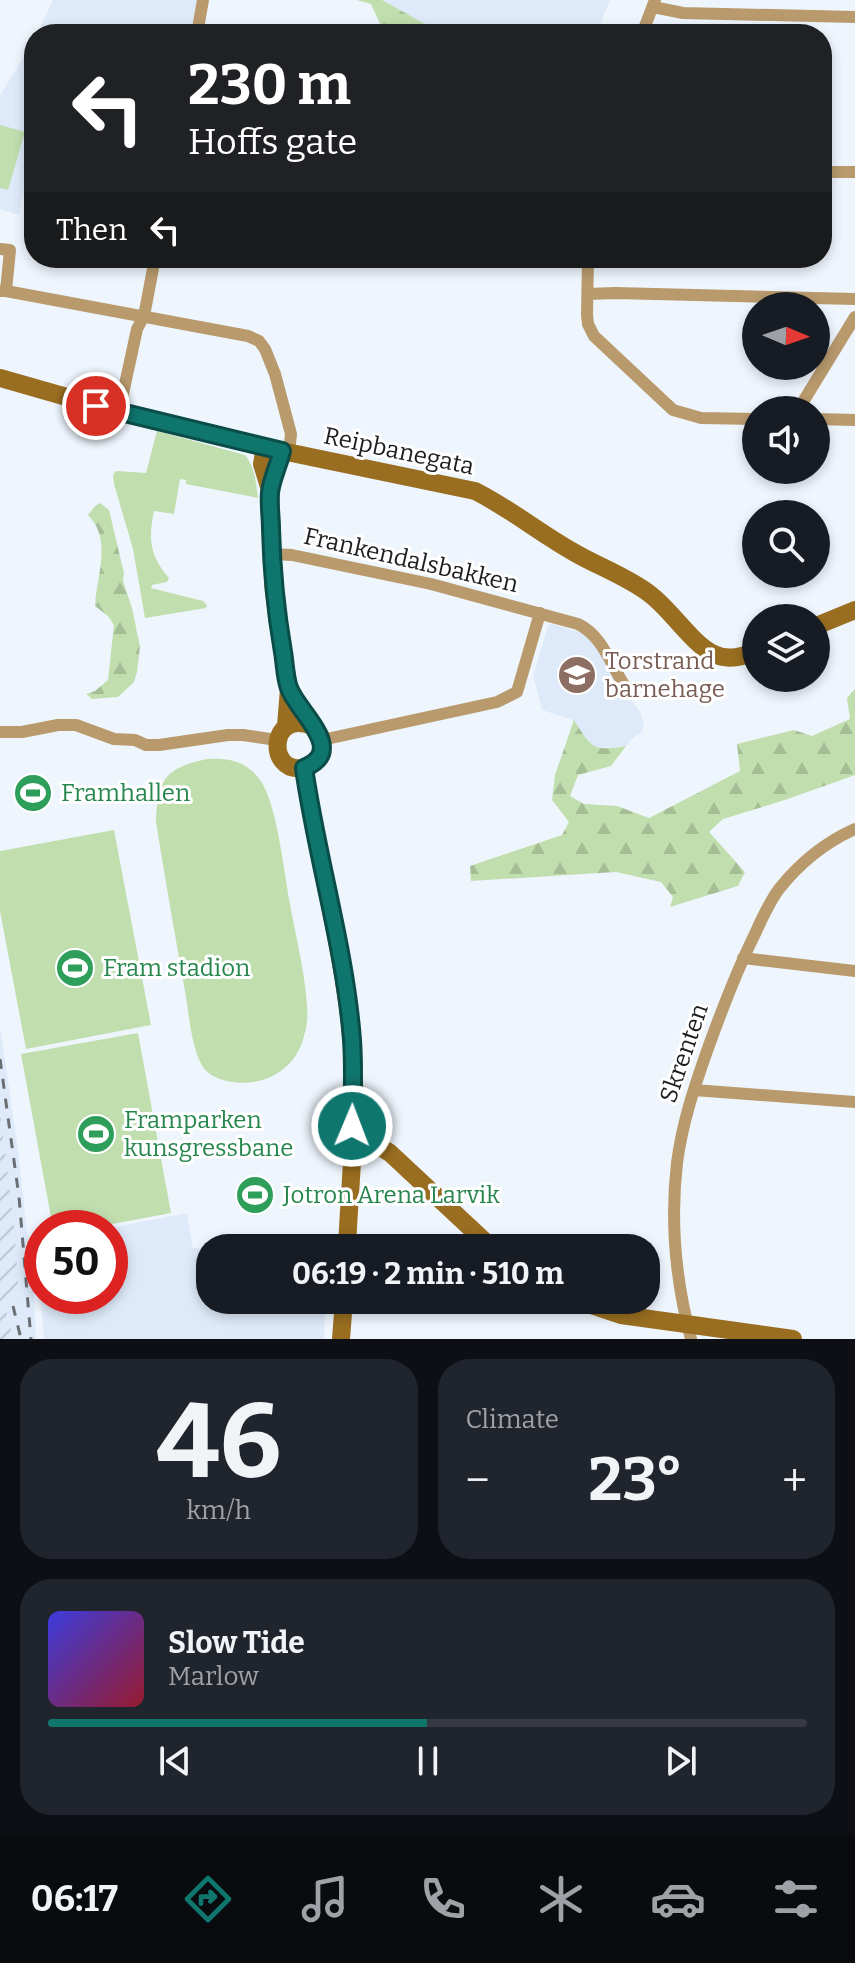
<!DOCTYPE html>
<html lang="en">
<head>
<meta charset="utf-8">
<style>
  body { margin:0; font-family:Bitter,serif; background:#20242c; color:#f1f3f6; height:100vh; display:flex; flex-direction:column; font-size:30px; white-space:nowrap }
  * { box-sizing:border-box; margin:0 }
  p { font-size:26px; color:#9ea1a6 }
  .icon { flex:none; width:44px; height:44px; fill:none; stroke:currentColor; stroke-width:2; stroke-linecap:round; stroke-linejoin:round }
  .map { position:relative; height:1339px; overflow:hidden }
  .sheet { display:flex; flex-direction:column; gap:20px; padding:20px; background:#0d0f14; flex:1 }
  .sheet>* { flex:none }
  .hud { position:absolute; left:24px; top:24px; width:808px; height:244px; border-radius:32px; box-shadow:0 4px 12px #0003; background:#202124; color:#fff; overflow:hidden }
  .needle { width:52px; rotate:92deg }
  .buttons { position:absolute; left:742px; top:292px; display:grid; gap:16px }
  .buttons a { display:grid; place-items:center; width:88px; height:88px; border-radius:50%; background:#171b24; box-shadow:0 4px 12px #0003; font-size:40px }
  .speed { position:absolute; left:24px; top:1210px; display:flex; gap:16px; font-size:40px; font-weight:700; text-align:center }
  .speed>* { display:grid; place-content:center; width:104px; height:104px; border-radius:50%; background:#171b24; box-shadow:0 4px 12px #0003; line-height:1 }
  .speed .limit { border:12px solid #d22; background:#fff; color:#111 }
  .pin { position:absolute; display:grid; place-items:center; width:68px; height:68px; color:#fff; margin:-34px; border:4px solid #fff; border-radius:50%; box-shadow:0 2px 8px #0007 }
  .me { position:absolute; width:88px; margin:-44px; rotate:1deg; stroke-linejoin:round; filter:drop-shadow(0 0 6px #0008) }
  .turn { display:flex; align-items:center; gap:28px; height:168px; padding:0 32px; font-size:36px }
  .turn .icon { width:104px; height:104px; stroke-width:2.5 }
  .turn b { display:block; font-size:56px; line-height:68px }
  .then { display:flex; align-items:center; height:76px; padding:0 32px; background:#0003; gap:16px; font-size:30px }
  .big { font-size:60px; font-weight:700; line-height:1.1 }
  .sheet .tile { flex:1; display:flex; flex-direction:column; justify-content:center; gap:12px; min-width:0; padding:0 28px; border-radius:32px; background:#20242c }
  .sheet .dial { align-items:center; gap:0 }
  .dial b { font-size:104px; line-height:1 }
  .song { display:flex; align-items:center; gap:24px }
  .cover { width:96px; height:96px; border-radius:12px; background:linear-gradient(135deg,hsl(240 70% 55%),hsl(350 70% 35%)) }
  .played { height:8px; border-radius:4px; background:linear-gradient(90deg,#0f766e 50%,#363941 50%) }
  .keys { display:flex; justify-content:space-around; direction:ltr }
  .heat { display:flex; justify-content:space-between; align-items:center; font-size:44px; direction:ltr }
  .sheet .tiles { flex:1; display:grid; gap:20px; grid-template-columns:1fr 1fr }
  .tile:last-child { grid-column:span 2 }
  .trip { position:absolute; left:196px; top:1234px; width:464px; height:80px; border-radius:32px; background:#171b24; box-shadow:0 4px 12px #0003; font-weight:700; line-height:80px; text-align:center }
  .dock { display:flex; height:128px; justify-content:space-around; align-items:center; background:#090b0e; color:#9ea1a6 }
  .dock .icon { width:56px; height:56px }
  .dock .selected { color:#0f766e }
  .dock b { font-size:36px; color:#f1f3f6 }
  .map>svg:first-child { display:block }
  .built { fill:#deeaf9 }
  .industrial { fill:url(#industrial-furrows) }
  .green { fill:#c1deaf }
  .forest { fill:url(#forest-firs) }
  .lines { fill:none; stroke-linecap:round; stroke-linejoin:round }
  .street { stroke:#b89a6d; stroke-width:12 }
  .secondary { stroke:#996e20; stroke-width:18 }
  .rail { stroke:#6b6f74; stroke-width:3; stroke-dasharray:10 10; stroke-linecap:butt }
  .route-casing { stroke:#0a4d48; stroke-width:20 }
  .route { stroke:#0f766e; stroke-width:14 }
  .labels { text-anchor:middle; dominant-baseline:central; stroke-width:6; stroke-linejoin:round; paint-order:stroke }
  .street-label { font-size:24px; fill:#1b1d20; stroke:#fff }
  .education-label { font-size:24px; fill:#785e54; stroke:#fff; text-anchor:start }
  .leisure-label { font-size:24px; fill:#27864d; stroke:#fff; text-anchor:start }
</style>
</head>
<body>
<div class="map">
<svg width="855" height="1339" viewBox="0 0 855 1339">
  <defs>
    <pattern id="industrial-furrows" width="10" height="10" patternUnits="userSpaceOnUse" patternTransform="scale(2)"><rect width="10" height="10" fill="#deeaf9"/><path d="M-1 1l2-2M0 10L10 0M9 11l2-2" fill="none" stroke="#bec8d5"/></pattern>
    <pattern id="forest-firs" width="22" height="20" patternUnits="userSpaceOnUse" patternTransform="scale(2)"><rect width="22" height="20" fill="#c1deaf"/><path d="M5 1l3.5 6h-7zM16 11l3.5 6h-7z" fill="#a5be96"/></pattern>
  </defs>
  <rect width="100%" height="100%" fill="#eef5fd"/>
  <!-- built -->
  <path class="built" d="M53,0H197L191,34H37Z
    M382,0H610L596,34H443Z
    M34,41V191L24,189L19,215L0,209V95Z
    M552,624L592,636L604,662L640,712L644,726L641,733L634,737L626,746L599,748L589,743L573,720L542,710L533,676L548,626Z
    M0,1027L18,1149L34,1296L36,1339H13L4,1300L19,1298L0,1113Z
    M187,1213L193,1248L210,1249V1300H326L324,1339H44L36,1243L42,1241V1296H110L109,1228Z"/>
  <!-- industrial -->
  <path class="industrial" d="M0,1113L14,1225L19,1298L4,1301L13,1339H0Z"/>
  <!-- green -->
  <path class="green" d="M0,125L25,132L8,190L0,188Z
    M157,431L245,455C255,467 256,483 258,498L186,484V480L180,479L174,514L154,511C148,539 150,556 169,578L167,582L152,585L151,588L203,601L207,605L206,608L145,618L133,549L114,484L113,475L116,471L146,473Z
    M207,759C228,758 247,761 260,780C277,802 284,874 290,904C296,938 305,972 307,1006C308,1016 307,1027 304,1036C295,1073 258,1090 223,1080C216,1078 208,1074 203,1067C191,1048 189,1013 185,991C175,935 165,879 156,822C157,781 164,768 207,759Z
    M114,830L151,1025L26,1049L0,911V851Z
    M138,1033L171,1213L91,1228H53L21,1054Z"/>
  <!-- forest -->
  <path class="forest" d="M357,0H382L443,34H367L381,26L371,4Z
    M100,503L109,510L124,573L123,581L132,608L140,647L137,672L134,682L118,697L92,699L86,694L95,691L108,680L114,625L108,616L95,606C96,577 113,540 88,515L95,506Z
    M855,689V775L788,799L723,819L709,832L745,872L738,886L670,907L673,897L661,882L616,872L471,881L470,866L562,835L569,822L552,800L555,775L574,720C591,747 592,752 626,746L611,766L578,775L570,796L584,804L617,806L649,818L740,771L737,744L794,730L812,736L850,719L847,698Z"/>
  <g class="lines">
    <!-- street -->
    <path class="street" d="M653,7L683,13L855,17
      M197,34L203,0
      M642,34L655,0
      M822,172H855
      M0,249L10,250L6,291
      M588,258L587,315L588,324L594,336L673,410L701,418L756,419
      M0,291H6L248,336L259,341L265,349L275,374L291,434L289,453
      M588,294L615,293L855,299
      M798,410L855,317
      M119,412L137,329L144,316L155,258
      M816,419L855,420
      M272,554L292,555L431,584L578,624C603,636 611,666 626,688
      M0,732H22L58,725H76L114,739L135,740L146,745H159L228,735H243L277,740
      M322,740L497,702L517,692L540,613
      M743,958L855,971
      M694,1090L855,1102
      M691,1339C676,1282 670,1222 677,1163C682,1124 694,1088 707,1051C721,1012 735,975 753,938C761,921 768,904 779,889C799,864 826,842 855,829"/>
    <!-- secondary -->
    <path class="secondary" d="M0,378L119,412L282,451L475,491C509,508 537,531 570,550C596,566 627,576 651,595C672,611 692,644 714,654C728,661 743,657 756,651
      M265,447L262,464L270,490L273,582L277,616L289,689L286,726
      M816,626L855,610
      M289,689C296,701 303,715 312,726C317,731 321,734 322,741C324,754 314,766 302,768C267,773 269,709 312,726
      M304,768C317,857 342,944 351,1034C359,1104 350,1177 347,1248
      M352,1143L382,1148L390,1153L492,1248
      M576,1300L621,1315L793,1339
      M341,1339L344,1300"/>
    <!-- rail -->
    <path class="rail" d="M0,1059L19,1197L31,1339
      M13,1306L21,1339"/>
  </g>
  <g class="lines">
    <defs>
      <path id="route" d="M96,406L282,451C279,464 271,480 270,493C269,505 271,517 271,529C272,571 276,611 283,652C285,663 285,677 289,688C298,713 348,750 304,768C317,859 345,948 352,1040C354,1069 353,1097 352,1126"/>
    </defs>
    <!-- route casing -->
    <use href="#route" class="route-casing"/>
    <!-- route -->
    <use href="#route" class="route"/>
  </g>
  <!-- icons -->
  <defs>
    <symbol id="school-disc" viewBox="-11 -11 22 22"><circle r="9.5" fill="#8d6e63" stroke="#fff"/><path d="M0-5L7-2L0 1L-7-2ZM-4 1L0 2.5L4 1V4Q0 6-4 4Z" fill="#fff"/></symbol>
    <symbol id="stadium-disc" viewBox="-11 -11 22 22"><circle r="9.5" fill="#2e9e5b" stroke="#fff"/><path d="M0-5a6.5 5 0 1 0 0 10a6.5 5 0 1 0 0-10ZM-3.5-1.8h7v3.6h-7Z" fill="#fff"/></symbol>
  </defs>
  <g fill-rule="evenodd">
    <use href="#school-disc" x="555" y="653" width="44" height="44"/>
    <use href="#stadium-disc" x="11" y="771" width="44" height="44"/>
    <use href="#stadium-disc" x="53" y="946" width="44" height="44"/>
    <use href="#stadium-disc" x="74" y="1112" width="44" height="44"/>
    <use href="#stadium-disc" x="233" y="1173" width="44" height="44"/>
  </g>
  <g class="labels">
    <!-- street labels -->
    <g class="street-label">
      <text transform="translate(399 451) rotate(12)">Reipbanegata</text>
      <text transform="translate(411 560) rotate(13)">Frankendalsbakken</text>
      <text transform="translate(684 1053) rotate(-71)">Skrenten</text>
    </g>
    <!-- education labels -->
    <g class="education-label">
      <text x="605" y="661">Torstrand<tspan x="605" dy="28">barnehage</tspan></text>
    </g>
    <!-- leisure labels -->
    <g class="leisure-label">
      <text x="61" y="793">Framhallen</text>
      <text x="103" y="968">Fram stadion</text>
      <text x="124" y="1120">Framparken<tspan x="124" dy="28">kunsgressbane</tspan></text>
      <text x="283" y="1195">Jotron Arena Larvik</text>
    </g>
  </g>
</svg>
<div class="buttons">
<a><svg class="needle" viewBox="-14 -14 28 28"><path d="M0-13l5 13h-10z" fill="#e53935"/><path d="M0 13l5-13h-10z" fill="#9ea1a6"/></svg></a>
<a><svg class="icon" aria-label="sound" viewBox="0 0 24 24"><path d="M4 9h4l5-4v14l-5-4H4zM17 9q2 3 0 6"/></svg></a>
<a><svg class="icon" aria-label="search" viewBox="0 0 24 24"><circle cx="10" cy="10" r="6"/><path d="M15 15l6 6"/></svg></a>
<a><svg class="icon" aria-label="layers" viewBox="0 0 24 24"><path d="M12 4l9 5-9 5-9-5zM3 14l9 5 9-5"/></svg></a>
</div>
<div class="speed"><div class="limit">50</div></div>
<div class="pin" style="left:96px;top:406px;background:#d93025"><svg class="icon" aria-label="arrive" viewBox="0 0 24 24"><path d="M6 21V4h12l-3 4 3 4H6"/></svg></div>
<svg class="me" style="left:352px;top:1126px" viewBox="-20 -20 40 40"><circle r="17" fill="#0f766e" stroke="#fff" stroke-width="3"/><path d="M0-11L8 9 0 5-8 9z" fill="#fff"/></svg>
<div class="trip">06:19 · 2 min · 510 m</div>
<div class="hud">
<div class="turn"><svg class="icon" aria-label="left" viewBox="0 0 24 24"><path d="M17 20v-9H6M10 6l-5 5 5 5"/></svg><div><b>230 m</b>Hoffs gate</div></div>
<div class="then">Then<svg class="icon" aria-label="left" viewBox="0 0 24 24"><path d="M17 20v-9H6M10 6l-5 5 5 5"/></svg></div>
</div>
</div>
<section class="sheet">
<div class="tiles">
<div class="tile dial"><b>46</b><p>km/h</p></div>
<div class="tile"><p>Climate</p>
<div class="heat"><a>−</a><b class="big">23°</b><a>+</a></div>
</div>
<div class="tile">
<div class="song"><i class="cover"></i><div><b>Slow Tide</b><p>Marlow</p></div></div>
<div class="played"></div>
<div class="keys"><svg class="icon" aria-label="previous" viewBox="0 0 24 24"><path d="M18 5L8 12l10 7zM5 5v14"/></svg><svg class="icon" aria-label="pause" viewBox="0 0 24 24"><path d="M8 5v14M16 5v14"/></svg><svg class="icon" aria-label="next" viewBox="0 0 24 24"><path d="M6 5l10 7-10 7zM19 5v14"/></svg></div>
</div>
</div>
</section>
<nav class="dock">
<b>06:17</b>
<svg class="icon selected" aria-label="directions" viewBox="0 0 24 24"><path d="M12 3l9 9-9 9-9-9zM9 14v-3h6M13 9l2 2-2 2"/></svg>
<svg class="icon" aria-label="music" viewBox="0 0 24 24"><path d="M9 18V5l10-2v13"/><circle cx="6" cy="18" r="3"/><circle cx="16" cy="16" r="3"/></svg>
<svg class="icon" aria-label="phone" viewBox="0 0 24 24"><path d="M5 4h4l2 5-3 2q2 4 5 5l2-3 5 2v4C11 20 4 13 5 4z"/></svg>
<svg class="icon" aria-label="climate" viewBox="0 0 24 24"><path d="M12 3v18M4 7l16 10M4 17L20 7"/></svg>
<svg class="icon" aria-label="car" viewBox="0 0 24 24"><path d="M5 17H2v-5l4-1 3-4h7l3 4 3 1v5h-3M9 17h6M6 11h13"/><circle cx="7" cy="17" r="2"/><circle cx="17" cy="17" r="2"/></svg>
<svg class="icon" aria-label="filters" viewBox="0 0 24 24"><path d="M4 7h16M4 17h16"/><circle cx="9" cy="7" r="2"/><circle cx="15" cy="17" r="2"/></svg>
</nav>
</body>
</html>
